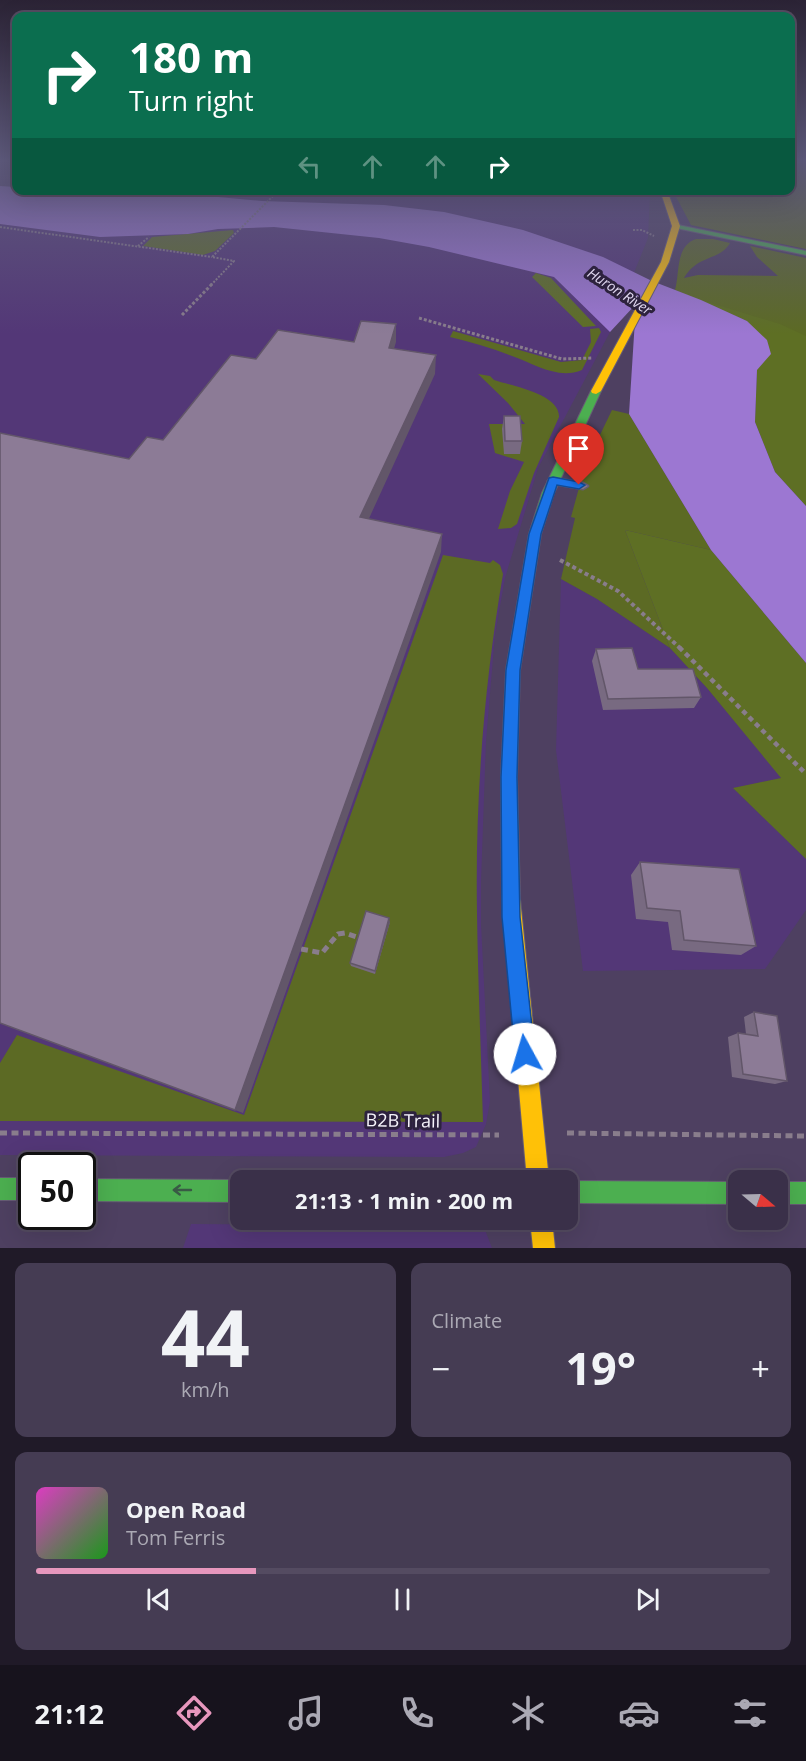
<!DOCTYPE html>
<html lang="en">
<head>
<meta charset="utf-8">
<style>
  body { margin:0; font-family:"Open Sans",sans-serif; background:#453c53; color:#f1f3f6; height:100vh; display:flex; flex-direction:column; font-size:22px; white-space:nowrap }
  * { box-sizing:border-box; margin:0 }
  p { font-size:20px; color:#aba9b4 }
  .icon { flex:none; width:33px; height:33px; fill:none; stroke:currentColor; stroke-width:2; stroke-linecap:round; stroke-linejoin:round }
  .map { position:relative; height:1248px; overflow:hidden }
  .side { display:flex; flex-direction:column; gap:15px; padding:15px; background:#201a28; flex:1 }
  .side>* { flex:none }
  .top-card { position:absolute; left:12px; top:12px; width:783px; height:183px; border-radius:12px; box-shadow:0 6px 24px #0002,0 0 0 2px #544b61; background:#0b6e4f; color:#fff; overflow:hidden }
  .needle { width:39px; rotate:109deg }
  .controls { position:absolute; left:728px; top:1170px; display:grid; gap:12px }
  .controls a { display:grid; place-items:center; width:60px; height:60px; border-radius:12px; background:#3a3049; box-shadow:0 6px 24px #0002,0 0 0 2px #544b61; font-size:30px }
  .speed { position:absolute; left:18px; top:1152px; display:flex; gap:12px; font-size:30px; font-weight:700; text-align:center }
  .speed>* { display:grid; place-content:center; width:78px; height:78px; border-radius:50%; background:#3a3049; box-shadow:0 6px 24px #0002,0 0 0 2px #544b61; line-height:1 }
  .speed .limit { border:3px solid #111; border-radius:9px; background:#fff; color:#111 }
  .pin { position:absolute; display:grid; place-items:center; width:51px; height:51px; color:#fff; margin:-62px -26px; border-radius:50% 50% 50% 0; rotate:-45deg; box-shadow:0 0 6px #0007 }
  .pin .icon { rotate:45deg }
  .me { position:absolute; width:66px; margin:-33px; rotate:354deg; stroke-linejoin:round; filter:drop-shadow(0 0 4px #0008) }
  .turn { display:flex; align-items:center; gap:21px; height:126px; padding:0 18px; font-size:27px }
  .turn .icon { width:78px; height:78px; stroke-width:2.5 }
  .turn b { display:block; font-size:42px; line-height:51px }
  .lanes { display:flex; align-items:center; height:57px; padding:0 18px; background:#0003; justify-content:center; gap:30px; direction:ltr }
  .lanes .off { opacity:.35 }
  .big { font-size:45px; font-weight:700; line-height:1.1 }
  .side .tile { flex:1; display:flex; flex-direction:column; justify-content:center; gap:9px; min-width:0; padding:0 21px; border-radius:12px; background:#453c53 }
  .side .dial { align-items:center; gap:0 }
  .dial b { font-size:78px; line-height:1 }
  .song { display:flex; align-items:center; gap:18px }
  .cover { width:72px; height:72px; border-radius:9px; background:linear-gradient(135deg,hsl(310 70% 55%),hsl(120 70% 35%)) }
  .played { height:6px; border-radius:3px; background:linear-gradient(90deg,#e797bd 30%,#544b61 30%) }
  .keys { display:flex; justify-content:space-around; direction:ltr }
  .heat { display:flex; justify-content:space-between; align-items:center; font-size:33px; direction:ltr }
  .side .tiles { flex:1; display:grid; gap:15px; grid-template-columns:1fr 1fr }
  .tile:last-child { grid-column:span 2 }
  .trip { position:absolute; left:230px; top:1170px; width:348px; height:60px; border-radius:12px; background:#3a3049; box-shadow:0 6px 24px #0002,0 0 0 2px #544b61; font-weight:700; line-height:60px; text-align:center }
  .tab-bar { display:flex; height:96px; justify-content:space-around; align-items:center; background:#17131d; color:#aba9b4 }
  .tab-bar .icon { width:42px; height:42px }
  .tab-bar .selected { color:#e797bd }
  .tab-bar b { font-size:27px; color:#f1f3f6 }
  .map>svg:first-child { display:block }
  .built { fill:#533777 }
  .green { fill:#5c6a24 }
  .forest { fill:#5e6f24 }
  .water { fill:#9c77d2 }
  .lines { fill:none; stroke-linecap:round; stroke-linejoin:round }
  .lane-casing { stroke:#665c74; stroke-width:3 }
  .fast-casing { stroke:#665c74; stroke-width:2 }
  .slow-casing { stroke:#665c74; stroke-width:2 }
  .path-far4 { stroke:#897d8c; stroke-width:2; stroke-dasharray:2 1.5; stroke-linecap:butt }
  .path-far3 { stroke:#897d8c; stroke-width:3; stroke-dasharray:3 2; stroke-linecap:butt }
  .path-far2 { stroke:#897d8c; stroke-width:4; stroke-dasharray:4 3; stroke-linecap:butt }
  .path-far1 { stroke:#897d8c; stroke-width:4.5; stroke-dasharray:5 4; stroke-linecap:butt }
  .path { stroke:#897d8c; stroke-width:5; stroke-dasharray:7 4.5; stroke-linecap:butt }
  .lane { fill:#867a86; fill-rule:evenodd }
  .fast { fill:#4caf50; fill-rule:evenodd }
  .slow { fill:#ffc107; fill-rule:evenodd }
  .wall { fill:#786a81 }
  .shaded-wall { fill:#625669 }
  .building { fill:#8c7b96; stroke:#625669; stroke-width:1.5 }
  .oneway { stroke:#395a45 }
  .route { fill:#1a73e8; stroke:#114b97; stroke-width:1.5 }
  .labels { text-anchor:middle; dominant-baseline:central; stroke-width:6; stroke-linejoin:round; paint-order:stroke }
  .far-water-label { font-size:14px; font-style:italic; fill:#e0d7f0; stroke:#2d223e }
  .near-street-label { font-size:18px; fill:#f6f4fb; stroke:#2d223e }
</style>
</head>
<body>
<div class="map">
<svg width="806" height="1248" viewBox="0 0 806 1248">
  <rect width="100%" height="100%" fill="#4e4061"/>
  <!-- built -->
  <path class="built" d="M28,190L650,192L648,238L610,332L538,468L505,578L495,634L486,741L481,881V925L490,1101L486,1124L476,1147L463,1153L444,1157L0,1155V206Z
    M561,579L597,599L670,648L707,688L782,778L733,788L806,859V910L765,969L583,971L556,750Z
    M191,1224L471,1226L485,1230L492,1248H183Z"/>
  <!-- green -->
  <path class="green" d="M791,160H806V249L691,225L673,191L790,190Z
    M696,239H713L730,243C720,261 698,254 684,278L698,275L778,276L757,257L750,246L806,258V506L757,370L747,321L675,290C680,273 675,246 696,239Z
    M599,328L601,332L582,370C558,380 535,364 512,356C492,348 470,342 450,337L453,331L561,362L582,360L591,342L590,329Z
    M478,374L490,376L494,380C512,386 560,394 559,417L534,473L517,524L511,528L498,529L510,491L524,462L495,453L489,424H525L508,403Z
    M612,410L629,414L711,550L625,530L670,648L597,599L561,579L575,518L571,517L585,466Z
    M443,555L490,563L493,560L500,565L503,574C484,685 475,800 477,913C478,983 481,1052 483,1122L0,1121V1063L17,1035L244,1115Z"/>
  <!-- forest -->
  <path class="forest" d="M233,230L234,233L215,251L203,255L143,246L152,237Z
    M536,273L551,278L596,326L583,327L532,277Z
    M701,300L780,324L806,336V506L775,472L755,422L757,370L770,354L747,321Z
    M625,530L711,550L806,663V859L733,788L781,778L707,688L670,648Z"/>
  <!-- water -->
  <path class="water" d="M0,186L16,187V190L153,191L262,201L384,205L444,212L523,230L603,257L652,281L701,300L747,321L767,340L771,354L757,370L755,422L775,472L806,506V663L711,550L629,414L636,304L610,332L554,277L429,247L379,238L274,227L218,229L188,234L100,237L0,224Z"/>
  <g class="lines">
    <defs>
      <path id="lane" d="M553,478L583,483L588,486L583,489L549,483L548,481Z"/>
      <path id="fast" d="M673,224L806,251V255L676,228H673Z
        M596,388L601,391L554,493L541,534L520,670L517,777L520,899L517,905L511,908L505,905L502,899L501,777L506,670L529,534L542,493L591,391Z
        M0,1178H32V1200H0Z
        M82,1179L240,1180V1202L82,1201Z
        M567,1181L738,1182V1204L567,1203Z
        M777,1182H806V1204H777Z"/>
      <path id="slow" d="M660,190H667L680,226L669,262L601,391L596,394L592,393L591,391L661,262L672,226Z
        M511,890L517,893L520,899L549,1180H527L502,899L505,893Z
        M530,1220H552L555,1248H533Z"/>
    </defs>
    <!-- lane casing -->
    <use href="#lane" class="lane-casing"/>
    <!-- fast casing -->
    <use href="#fast" class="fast-casing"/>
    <!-- slow casing -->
    <use href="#slow" class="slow-casing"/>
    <!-- path-far4 -->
    <path class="path-far4" d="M0,227L212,257
      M633,230H642L654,236
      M138,246L149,237
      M211,285L234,261L212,257L279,190"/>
    <!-- path-far3 -->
    <path class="path-far3" d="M182,315L213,283
      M419,318L562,359L593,358"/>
    <!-- path-far2 -->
    <path class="path-far2" d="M560,560L618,591L681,649"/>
    <!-- path-far1 -->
    <path class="path-far1" d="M679,647L806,774"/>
    <!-- path -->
    <path class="path" d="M301,949L322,953L338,934L345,933L360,938
      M0,1133L499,1135
      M567,1133L806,1136"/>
    <!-- lane -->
    <use href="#lane" class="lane"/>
    <!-- fast -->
    <use href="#fast" class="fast"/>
    <!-- slow -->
    <use href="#slow" class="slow"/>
  </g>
  <!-- wall -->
  <path class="wall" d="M504,416L522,441L520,454H504L502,429Z
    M596,649L638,669L701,697L694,708L603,710L592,661Z
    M640,862L756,946L741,955L672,950L668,922L636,919L631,875Z
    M390,922L375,974L351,966L350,963Z
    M754,1012L787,1081L775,1084L732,1077L728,1037L738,1033L746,1034L744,1017Z"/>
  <!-- shaded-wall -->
  <path class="shaded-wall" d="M396,324V342L389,366V348Z
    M436,355L435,374L361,536L360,517Z
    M442,534L441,552L243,1113L235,1110Z
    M389,918L390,922L375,974V971Z"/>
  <!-- building -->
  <path class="building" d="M361,321L396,324L389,348L436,355L360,517L442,534L235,1110L0,1023V433L129,459L147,437L163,440L231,355L256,359L278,330L354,342Z
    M504,416H520L522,441H505Z
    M632,648L638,669H693L701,697L608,699L596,649Z
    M640,862L739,869L756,946L684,940L680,911L647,908Z
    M366,911L389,918L375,971L350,963Z
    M754,1012L777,1016L787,1081L743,1074L738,1033L758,1036Z"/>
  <!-- one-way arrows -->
  <defs><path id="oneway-shaft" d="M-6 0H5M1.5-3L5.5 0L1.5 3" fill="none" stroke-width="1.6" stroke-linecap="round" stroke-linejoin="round" transform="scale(1.5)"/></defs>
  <use class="oneway" href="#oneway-shaft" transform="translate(182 1190) rotate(-180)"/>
  <!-- sky -->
  <linearGradient id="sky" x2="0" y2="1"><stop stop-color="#2b2335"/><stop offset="0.48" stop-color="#5d597b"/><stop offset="1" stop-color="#5d597b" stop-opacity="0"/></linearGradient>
  <rect width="806" height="334" fill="url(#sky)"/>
  <!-- route -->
  <path class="route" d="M553,477L579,482L585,485L579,489L557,485L541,534L520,670L517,777L520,917L535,1054L532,1061L525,1064L518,1061L515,1054L502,917L501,777L506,670L529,534L549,478Z"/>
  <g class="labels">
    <!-- far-water labels -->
    <g class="far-water-label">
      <text transform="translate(620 291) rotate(33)">Huron River</text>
    </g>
    <!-- near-street labels -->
    <g class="near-street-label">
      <text transform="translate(403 1120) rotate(1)">B2B Trail</text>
    </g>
  </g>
</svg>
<div class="controls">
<a><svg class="needle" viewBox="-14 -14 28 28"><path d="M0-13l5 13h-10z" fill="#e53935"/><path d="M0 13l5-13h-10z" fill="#aba9b4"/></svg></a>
</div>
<div class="speed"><div class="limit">50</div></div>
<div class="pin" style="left:579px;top:485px;background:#d93025"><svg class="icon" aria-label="arrive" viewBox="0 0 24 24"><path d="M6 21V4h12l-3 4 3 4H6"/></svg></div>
<svg class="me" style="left:525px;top:1054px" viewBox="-20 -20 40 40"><circle r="19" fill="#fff"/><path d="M0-13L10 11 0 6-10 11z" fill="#1a73e8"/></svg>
<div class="trip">21:13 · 1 min · 200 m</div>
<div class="top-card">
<div class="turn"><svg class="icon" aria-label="right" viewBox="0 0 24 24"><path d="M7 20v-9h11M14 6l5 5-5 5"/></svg><div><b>180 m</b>Turn right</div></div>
<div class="lanes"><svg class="icon off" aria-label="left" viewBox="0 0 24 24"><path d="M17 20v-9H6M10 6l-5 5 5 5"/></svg><svg class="icon off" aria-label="ahead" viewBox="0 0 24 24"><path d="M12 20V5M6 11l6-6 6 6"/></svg><svg class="icon off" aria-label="ahead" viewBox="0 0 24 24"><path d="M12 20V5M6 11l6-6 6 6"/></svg><svg class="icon" aria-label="right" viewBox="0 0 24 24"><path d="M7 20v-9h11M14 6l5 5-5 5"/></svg></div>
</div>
</div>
<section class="side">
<div class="tiles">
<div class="tile dial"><b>44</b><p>km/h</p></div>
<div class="tile"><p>Climate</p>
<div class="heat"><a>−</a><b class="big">19°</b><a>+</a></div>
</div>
<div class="tile">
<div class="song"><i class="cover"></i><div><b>Open Road</b><p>Tom Ferris</p></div></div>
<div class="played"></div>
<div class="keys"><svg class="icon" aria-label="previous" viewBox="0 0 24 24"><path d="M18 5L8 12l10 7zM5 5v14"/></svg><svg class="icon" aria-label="pause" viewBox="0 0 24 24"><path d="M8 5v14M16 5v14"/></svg><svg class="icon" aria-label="next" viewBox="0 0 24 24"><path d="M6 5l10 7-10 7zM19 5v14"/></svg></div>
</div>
</div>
</section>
<nav class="tab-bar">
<b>21:12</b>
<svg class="icon selected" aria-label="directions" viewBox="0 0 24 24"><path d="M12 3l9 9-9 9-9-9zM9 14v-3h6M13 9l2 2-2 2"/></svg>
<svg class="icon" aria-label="music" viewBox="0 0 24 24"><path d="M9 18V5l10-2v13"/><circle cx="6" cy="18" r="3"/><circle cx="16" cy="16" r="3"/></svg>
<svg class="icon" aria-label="phone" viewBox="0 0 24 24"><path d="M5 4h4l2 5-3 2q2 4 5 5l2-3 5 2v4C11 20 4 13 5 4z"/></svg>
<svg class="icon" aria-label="climate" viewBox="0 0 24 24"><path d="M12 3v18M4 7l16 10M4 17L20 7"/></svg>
<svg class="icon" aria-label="car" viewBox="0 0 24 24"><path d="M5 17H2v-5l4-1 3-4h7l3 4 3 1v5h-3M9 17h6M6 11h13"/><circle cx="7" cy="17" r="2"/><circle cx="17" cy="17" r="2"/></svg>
<svg class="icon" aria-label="filters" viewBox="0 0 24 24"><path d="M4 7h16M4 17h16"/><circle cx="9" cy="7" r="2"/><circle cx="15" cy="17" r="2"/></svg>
</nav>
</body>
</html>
